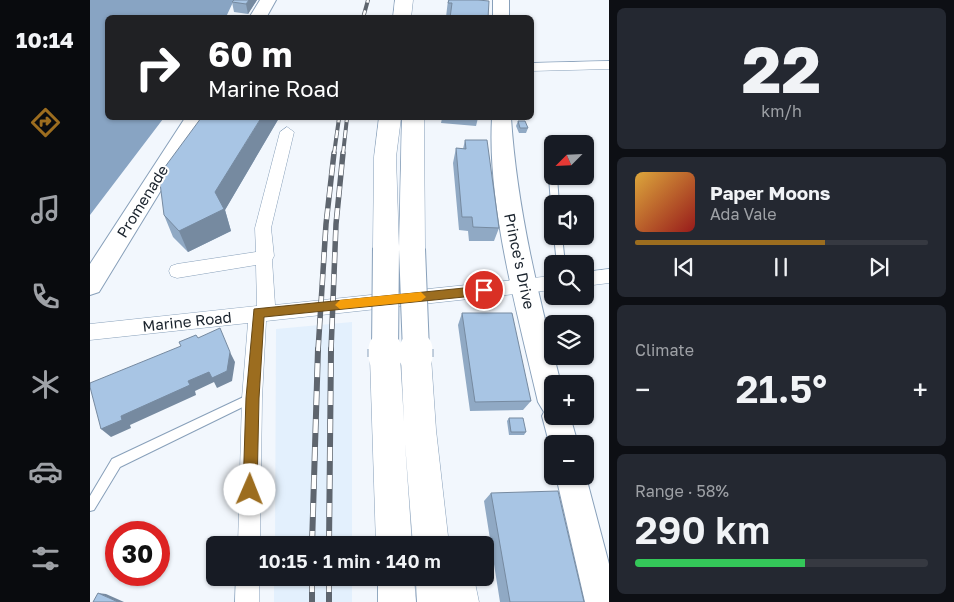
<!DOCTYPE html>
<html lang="en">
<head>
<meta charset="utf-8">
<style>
  body { margin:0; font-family:"Golos Text",sans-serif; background:#242831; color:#f1f3f6; height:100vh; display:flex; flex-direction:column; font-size:19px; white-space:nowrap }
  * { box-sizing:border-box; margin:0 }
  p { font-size:16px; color:#9ea1a6 }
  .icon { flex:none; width:28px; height:28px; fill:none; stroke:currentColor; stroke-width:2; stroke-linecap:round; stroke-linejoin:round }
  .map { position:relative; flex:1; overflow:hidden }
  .sheet { display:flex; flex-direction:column; gap:8px; padding:8px; background:#0d0f14; width:345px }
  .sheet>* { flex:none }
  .hud { position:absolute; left:15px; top:15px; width:429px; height:105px; border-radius:8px; box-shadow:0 1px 4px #0004; background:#202124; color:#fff; overflow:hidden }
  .needle { width:32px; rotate:246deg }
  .controls { position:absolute; left:454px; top:135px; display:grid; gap:10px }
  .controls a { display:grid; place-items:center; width:50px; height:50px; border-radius:8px; background:#171b24; box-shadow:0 1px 4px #0004; font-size:25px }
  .speed { position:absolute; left:15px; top:521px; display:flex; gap:10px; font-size:25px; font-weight:700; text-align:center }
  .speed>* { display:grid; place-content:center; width:65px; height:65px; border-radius:50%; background:#171b24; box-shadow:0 1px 4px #0004; line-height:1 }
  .speed .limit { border:8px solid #d22; background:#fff; color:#111 }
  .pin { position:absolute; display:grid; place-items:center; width:42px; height:42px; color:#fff; margin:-21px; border:2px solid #fff; border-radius:50%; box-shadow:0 1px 5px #0007 }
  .me { position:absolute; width:55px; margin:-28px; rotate:1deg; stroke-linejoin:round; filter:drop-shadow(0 0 4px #0008) }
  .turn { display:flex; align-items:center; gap:18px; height:105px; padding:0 20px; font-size:22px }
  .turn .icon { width:65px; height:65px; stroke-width:2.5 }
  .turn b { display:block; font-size:35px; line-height:42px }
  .big { font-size:38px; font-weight:600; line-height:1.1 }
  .sheet .card { flex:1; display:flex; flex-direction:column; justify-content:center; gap:8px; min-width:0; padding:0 18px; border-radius:8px; background:#242831 }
  .sheet .dial { align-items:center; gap:0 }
  .dial b { font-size:65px; line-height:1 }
  .song { display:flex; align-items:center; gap:15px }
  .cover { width:60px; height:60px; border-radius:8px; background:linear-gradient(135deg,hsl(40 70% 55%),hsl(0 70% 35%)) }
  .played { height:5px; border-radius:2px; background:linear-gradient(90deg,#9c6d1f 65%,#363941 65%) }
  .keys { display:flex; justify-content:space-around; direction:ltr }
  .heat { display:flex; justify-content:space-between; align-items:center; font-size:28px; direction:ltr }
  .charge { height:8px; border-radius:4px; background:linear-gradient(90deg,#34c759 58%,#363941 0) }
  .trip { position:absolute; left:116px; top:536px; width:288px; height:50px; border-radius:8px; background:#171b24; box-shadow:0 1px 4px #0004; font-weight:600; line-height:50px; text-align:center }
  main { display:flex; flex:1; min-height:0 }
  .dock { display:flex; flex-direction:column; width:90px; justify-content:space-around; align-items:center; background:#090b0e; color:#9ea1a6 }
  .dock .icon { width:35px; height:35px }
  .dock .current { color:#9c6d1f }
  .dock b { font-size:22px; color:#f1f3f6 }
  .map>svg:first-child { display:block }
  .built { fill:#e3f0fd }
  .water { fill:#88a4c3 }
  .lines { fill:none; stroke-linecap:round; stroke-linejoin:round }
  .lane-casing { stroke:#88a0ba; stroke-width:2 }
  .street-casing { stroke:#88a0ba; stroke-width:1 }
  .secondary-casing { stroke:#88a0ba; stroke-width:2 }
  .highway-casing { stroke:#88a0ba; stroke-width:1 }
  .lane { fill:#fff; fill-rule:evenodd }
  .street { fill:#fff; fill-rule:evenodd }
  .secondary { fill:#fff; fill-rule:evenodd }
  .highway { fill:#fff; fill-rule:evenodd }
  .rail-far2-casing { stroke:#5e656e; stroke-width:4 }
  .rail-far1-casing { stroke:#5e656e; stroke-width:5.5 }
  .rail-casing { stroke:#5e656e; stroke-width:6 }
  .rail-far2 { stroke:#fff; stroke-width:2.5; stroke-dasharray:8; stroke-linecap:butt }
  .rail-far1 { stroke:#fff; stroke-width:4; stroke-dasharray:11; stroke-linecap:butt }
  .rail { stroke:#fff; stroke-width:4.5; stroke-dasharray:14; stroke-linecap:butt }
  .highway-bridge-far1-casing { stroke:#88a0ba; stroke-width:28; stroke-linecap:butt }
  .highway-bridge-casing { stroke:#88a0ba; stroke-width:35; stroke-linecap:butt }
  .highway-bridge-far1 { stroke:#fff; stroke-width:26 }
  .highway-bridge { stroke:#fff; stroke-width:33 }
  .wall { fill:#90a9c4 }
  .shaded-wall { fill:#768aa0 }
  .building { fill:#a8c5e4; stroke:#768aa0 }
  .route { fill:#9c6d1f; stroke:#654714 }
  .slow { fill:#f59e0b }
  .labels { text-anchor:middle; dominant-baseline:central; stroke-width:4; stroke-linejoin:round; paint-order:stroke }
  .street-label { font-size:15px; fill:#19222c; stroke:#fff }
</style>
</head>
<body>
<main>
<nav class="dock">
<b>10:14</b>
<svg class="icon current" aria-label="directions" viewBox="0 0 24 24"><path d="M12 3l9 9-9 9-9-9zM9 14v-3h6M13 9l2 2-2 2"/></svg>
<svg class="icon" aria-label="music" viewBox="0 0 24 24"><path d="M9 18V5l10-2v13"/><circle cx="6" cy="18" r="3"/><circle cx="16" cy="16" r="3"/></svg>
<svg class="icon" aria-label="phone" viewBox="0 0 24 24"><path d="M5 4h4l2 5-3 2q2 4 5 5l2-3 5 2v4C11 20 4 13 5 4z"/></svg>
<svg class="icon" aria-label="climate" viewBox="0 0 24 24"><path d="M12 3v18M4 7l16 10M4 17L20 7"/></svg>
<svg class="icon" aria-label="car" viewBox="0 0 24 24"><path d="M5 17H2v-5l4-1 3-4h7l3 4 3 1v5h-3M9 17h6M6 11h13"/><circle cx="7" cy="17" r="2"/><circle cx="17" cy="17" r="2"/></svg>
<svg class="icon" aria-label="filters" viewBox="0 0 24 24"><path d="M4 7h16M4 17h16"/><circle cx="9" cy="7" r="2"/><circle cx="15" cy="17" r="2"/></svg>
</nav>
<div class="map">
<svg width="519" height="602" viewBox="0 0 519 602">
  <rect width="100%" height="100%" fill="#f2f7fd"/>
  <!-- built -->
  <path class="built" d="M262,322V545H185L186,329Z
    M184,578H262V602H184Z"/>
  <!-- water -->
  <path class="water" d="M0,0H144L136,17L18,18V118H79L78,120L73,119L0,215Z"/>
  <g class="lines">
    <defs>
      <path id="lane" d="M462,174V176L467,177L469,204H462V206L461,204L459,177Z
        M464,236H472L475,264H467Z
        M162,393L165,395L167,398L165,401L30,467L4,510L0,511V496L22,459Z"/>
      <path id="street" d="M519,61V69L441,71V63Z
        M197,127L204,132L181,228L184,256L182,260L185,305L462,276V290L176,321L172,398L170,545H148L152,398L158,323L0,340V324L167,306L166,265L87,278L81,276L79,271L81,266L87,264L166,252L165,228L190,132Z
        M519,269V283L495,286V272Z
        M146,578H169V602H145Z"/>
      <path id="secondary" d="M170,0H186L176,18H159Z
        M403,0H419V18H403Z
        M95,118H115L9,292L0,295V264Z
        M402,118H421C427,209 449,298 471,384H462V416H480L488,444H462V454L452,416L454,412L448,402C428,315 397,206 402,118Z
        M495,473L519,564V602H495L466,476H495Z"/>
      <path id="highway" d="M305,0H323L321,18H303Z
        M289,118H311L306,157L309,248L305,255L296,258L287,255L283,248L284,157Z
        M312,118H334L335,249L331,256L322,259L313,256L309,249Z
        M295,344L305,348L310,357L314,422L311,357L316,348L326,344L336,348L341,357L346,430L359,545H323L315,443L322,545H286L280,357L285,348Z
        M288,578H324L326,602H288Z
        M326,578H384L389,602H327Z"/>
    </defs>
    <!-- lane casing -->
    <use href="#lane" class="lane-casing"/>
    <!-- street casing -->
    <use href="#street" class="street-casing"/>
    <!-- secondary casing -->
    <use href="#secondary" class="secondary-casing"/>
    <!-- highway casing -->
    <use href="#highway" class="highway-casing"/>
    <!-- lane -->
    <use href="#lane" class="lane"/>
    <!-- street -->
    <use href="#street" class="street"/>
    <!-- secondary -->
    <use href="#secondary" class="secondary"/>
    <!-- highway -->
    <use href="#highway" class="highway"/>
    <defs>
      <path id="rail-far2" d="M273,18L278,0
        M244,154L249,118
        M253,154L257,118"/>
      <path id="rail-far1" d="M228,351L236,224L244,153
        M241,351L246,224L253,153"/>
      <path id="rail" d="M222,545L228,349
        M239,545L241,349
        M222,578V602
        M239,578V602"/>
    </defs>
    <!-- rail-far2 casing -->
    <use href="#rail-far2" class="rail-far2-casing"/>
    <!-- rail-far1 casing -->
    <use href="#rail-far1" class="rail-far1-casing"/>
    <!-- rail casing -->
    <use href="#rail" class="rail-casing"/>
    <!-- rail-far2 -->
    <use href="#rail-far2" class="rail-far2"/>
    <!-- rail-far1 -->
    <use href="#rail-far1" class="rail-far1"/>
    <!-- rail -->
    <use href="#rail" class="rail"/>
    <defs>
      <path id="highway-bridge-far1" d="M322,249L326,351
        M295,351L296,248"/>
      <path id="highway-bridge" d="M326,349V357
        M295,357V349"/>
    </defs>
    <!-- highway-bridge-far1 casing -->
    <use href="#highway-bridge-far1" class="highway-bridge-far1-casing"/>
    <!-- highway-bridge casing -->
    <use href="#highway-bridge" class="highway-bridge-casing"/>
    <!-- highway-bridge-far1 -->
    <use href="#highway-bridge-far1" class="highway-bridge-far1"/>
    <!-- highway-bridge -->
    <use href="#highway-bridge" class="highway-bridge"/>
  </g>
  <!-- wall -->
  <path class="wall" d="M144,0H167L158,14L144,12L142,2Z
    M358,0H388L398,18L356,17Z
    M189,118L135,210L141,231L98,252L83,237L74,215Z
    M352,118H388L386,126L351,123Z
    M428,121L438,128L436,133H429L426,126Z
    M375,140L409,228L404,241H379L378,231L369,230L363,163L366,148L373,149Z
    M372,313L441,401L433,410L380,411L368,325Z
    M419,418L436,432L434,435H419L417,421Z
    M401,493L494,602H410L394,501Z"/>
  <!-- shaded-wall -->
  <path class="shaded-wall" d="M159,0H167L158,14L156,4Z
    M171,118H189L135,210L141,231L98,252L89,231L125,192Z
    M140,352L145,362L142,381L127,388L124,382L105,391L106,395L40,425L41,428L21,437L11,429L31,416L98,381Z
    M8,593L16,594L34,602H28Z"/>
  <!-- building -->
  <path class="building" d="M144,0H159L156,4L142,2Z
    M359,0H388L399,1L398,18H360L362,3H358Z
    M111,118H171L125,192L134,209L89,231L74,215L69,175Z
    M428,121H435L438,128H430Z
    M375,140H397L409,228L383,227L382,217H372L366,148L376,149Z
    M372,313H422L441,401L385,402Z
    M130,328L140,352L137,371L122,378L119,372L98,381L100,385L31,416L32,420L11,429L0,387V383L91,346L89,342L106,335L108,338Z
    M419,418H433L436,432H421Z
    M468,491L494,602H420L401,493Z
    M8,593L28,602H3Z"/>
  <!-- route -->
  <path class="route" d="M394,286L400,290L394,295L174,317L169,398L167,490L165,495L160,497L155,495L153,490L156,398L164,309Z"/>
  <!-- slow -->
  <path class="slow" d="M331,292L336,297L331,301L250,309L245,305L250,300Z"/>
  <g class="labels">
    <!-- street labels -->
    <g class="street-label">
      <text transform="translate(52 201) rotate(-58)">Promenade</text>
      <text transform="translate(430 261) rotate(78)">Prince's Drive</text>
      <text transform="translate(97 321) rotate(-6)">Marine Road</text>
    </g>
  </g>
</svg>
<div class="controls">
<a><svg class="needle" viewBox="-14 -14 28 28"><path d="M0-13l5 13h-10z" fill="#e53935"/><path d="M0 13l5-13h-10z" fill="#9ea1a6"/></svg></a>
<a><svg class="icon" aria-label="sound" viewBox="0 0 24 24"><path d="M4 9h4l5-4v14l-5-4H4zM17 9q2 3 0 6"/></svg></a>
<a><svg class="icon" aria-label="search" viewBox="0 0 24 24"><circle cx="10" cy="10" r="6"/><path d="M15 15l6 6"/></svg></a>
<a><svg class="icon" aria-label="layers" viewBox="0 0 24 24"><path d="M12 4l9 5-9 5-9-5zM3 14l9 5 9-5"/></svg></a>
<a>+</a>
<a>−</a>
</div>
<div class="speed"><div class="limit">30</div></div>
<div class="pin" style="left:394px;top:290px;background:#d93025"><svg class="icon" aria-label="arrive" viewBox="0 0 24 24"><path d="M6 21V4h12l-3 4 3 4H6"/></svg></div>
<svg class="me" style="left:160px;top:490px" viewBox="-20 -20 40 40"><circle r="19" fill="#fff"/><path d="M0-13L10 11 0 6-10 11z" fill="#9c6d1f"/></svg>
<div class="trip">10:15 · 1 min · 140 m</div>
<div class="hud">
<div class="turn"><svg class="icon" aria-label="right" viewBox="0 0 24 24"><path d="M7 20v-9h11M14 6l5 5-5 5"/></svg><div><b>60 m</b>Marine Road</div></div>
</div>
</div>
<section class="sheet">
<div class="card dial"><b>22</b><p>km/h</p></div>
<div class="card">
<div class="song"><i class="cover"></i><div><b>Paper Moons</b><p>Ada Vale</p></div></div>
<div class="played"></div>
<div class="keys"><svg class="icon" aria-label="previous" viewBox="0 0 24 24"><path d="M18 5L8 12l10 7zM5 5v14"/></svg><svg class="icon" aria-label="pause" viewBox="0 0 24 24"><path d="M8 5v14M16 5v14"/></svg><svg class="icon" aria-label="next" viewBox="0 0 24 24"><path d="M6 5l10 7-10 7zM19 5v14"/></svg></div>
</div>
<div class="card"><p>Climate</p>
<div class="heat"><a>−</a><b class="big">21.5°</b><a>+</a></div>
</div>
<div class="card"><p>Range · 58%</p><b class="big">290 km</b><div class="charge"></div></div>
</section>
</main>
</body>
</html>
